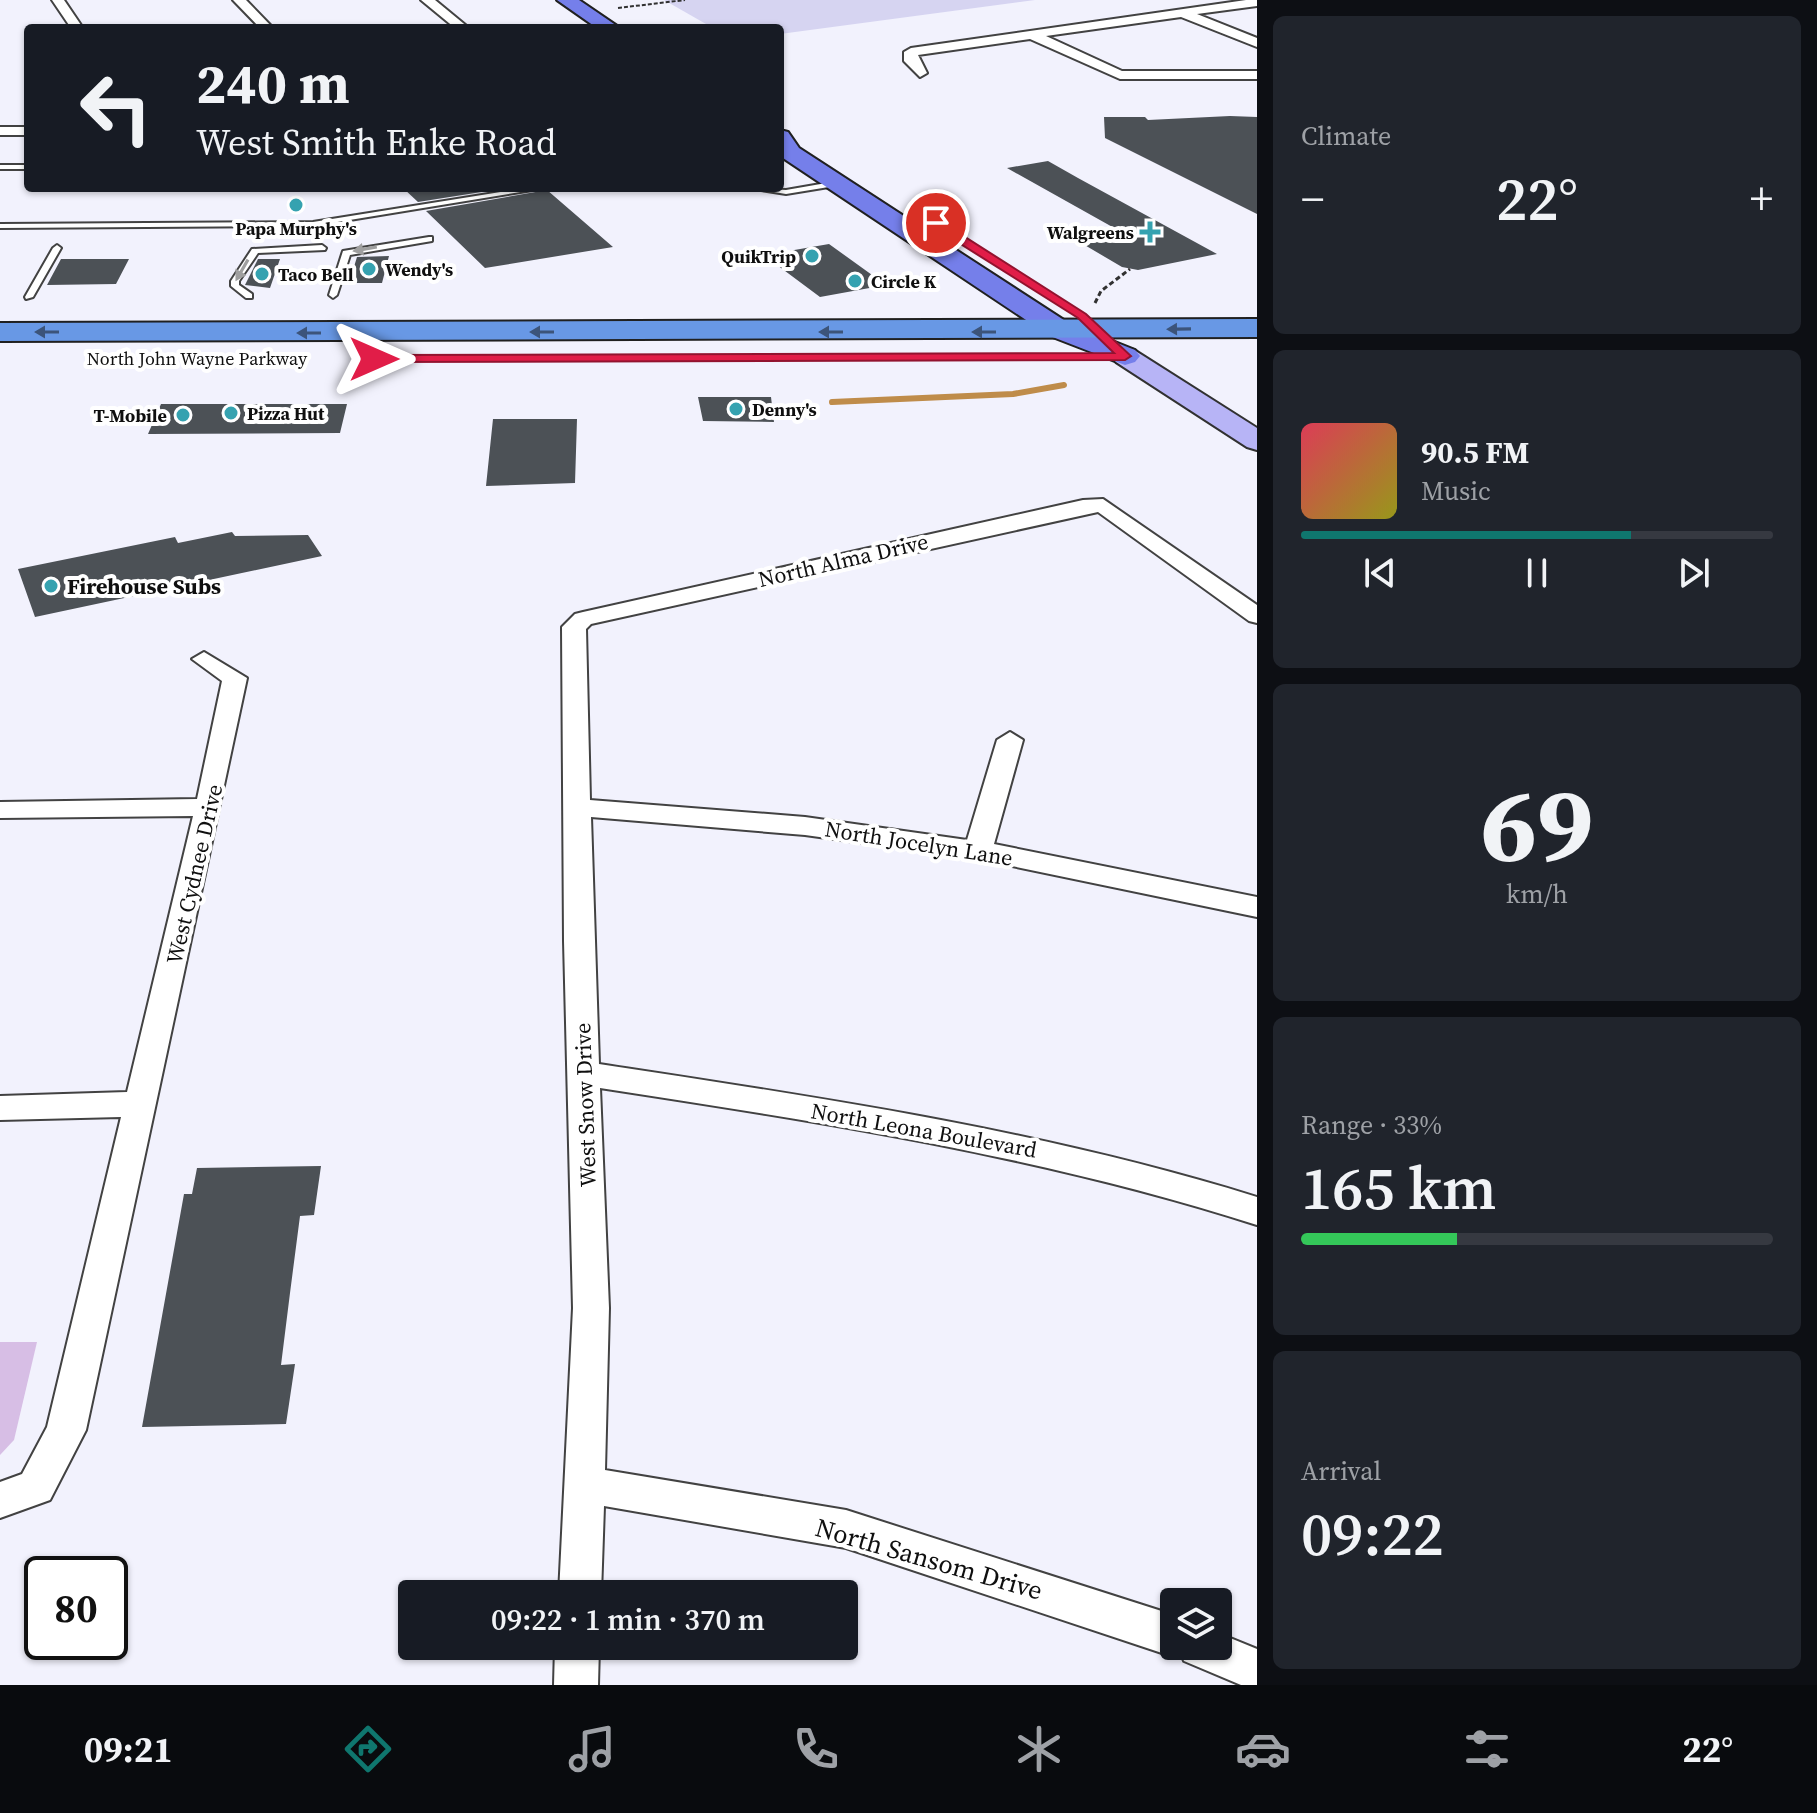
<!DOCTYPE html>
<html lang="en">
<head>
<meta charset="utf-8">
<style>
  body { margin:0; font-family:"Source Serif 4",serif; background:#20242c; color:#f1f3f6; height:100vh; display:flex; flex-direction:column; font-size:30px; white-space:nowrap }
  * { box-sizing:border-box; margin:0 }
  p { font-size:26px; color:#9ea1a6 }
  .icon { flex:none; width:44px; height:44px; fill:none; stroke:currentColor; stroke-width:2; stroke-linecap:round; stroke-linejoin:round }
  .map { position:relative; flex:1; overflow:hidden }
  .sheet { display:flex; flex-direction:column; gap:16px; padding:16px; background:#0d0f14; width:560px }
  .sheet>* { flex:none }
  .hud { position:absolute; left:24px; top:24px; width:760px; height:168px; border-radius:8px; box-shadow:0 2px 6px #0004; background:#171b24; color:#f1f3f6; overflow:hidden }
  .controls { position:absolute; left:1160px; top:1588px; display:grid; gap:16px }
  .controls a { display:grid; place-items:center; width:72px; height:72px; border-radius:8px; background:#171b24; box-shadow:0 2px 6px #0004; font-size:40px }
  .speed { position:absolute; left:24px; top:1556px; display:flex; gap:16px; font-size:40px; font-weight:700; text-align:center }
  .speed>* { display:grid; place-content:center; width:104px; height:104px; border-radius:50%; background:#171b24; box-shadow:0 2px 6px #0004; line-height:1 }
  .speed .limit { border:4px solid #111; border-radius:12px; background:#fff; color:#111 }
  .pin { position:absolute; display:grid; place-items:center; width:68px; height:68px; color:#fff; margin:-34px; border:4px solid #fff; border-radius:50%; box-shadow:0 2px 8px #0007 }
  .me { position:absolute; width:88px; margin:-44px; rotate:90deg; stroke-linejoin:round; filter:drop-shadow(0 0 6px #0008) }
  .turn { display:flex; align-items:center; gap:28px; height:168px; padding:0 40px; font-size:36px }
  .turn .icon { width:104px; height:104px; stroke-width:2.5 }
  .turn b { display:block; font-size:56px; line-height:68px }
  .big { font-size:60px; font-weight:600; line-height:1.1 }
  .sheet .widget { flex:1; display:flex; flex-direction:column; justify-content:center; gap:12px; min-width:0; padding:0 28px; border-radius:12px; background:#20242c }
  .sheet .dial { align-items:center; gap:0 }
  .dial b { font-size:104px; line-height:1 }
  .song { display:flex; align-items:center; gap:24px }
  .cover { width:96px; height:96px; border-radius:12px; background:linear-gradient(135deg,hsl(350 70% 55%),hsl(60 70% 35%)) }
  .played { height:8px; border-radius:4px; background:linear-gradient(90deg,#0f766e 70%,#363941 70%) }
  .keys { display:flex; justify-content:space-around; direction:ltr }
  .heat { display:flex; justify-content:space-between; align-items:center; font-size:44px; direction:ltr }
  .charge { height:12px; border-radius:6px; background:linear-gradient(90deg,#34c759 33%,#363941 0) }
  .trip { position:absolute; left:398px; top:1580px; width:460px; height:80px; border-radius:8px; background:#171b24; box-shadow:0 2px 6px #0004; font-weight:600; line-height:80px; text-align:center }
  .dock { display:flex; height:128px; justify-content:space-around; align-items:center; background:#090b0e; color:#9ea1a6 }
  .dock .icon { width:56px; height:56px }
  .dock .selected { color:#0f766e }
  .dock b { font-size:36px; color:#f1f3f6 }
  main { display:flex; flex:1; min-height:0 }
  .map>svg:first-child { display:block }
  .farmland { fill:#d6d4f1 }
  .green { fill:#d7bee5 }
  .lines { fill:none; stroke-linecap:round; stroke-linejoin:round }
  .stream { stroke:#bf8c4a; stroke-width:6 }
  .building { fill:#4c5156 }
  .lane-casing { stroke:#424242; stroke-width:4 }
  .street-casing { stroke:#424242; stroke-width:4 }
  .secondary-casing { stroke:#313131; stroke-width:4 }
  .primary-casing { stroke:#202020; stroke-width:4 }
  .highway-casing { stroke:#202020; stroke-width:4 }
  .path-far1 { stroke:#313131; stroke-width:2; stroke-dasharray:4 2; stroke-linecap:butt }
  .path { stroke:#313131; stroke-width:3; stroke-dasharray:5 3; stroke-linecap:butt }
  .lane { fill:#fff; fill-rule:evenodd }
  .street { fill:#fff; fill-rule:evenodd }
  .secondary { fill:#b7b4f6; fill-rule:evenodd }
  .primary { fill:#757fea; fill-rule:evenodd }
  .highway { fill:#6898e5; fill-rule:evenodd }
  .oneway { fill:#9f9f9f }
  .oneway2 { fill:#3c547a }
  .route { fill:#e11d48; stroke:#92132f; stroke-width:2 }
  .poi-dot { fill:#35a2b0; stroke:#fff; stroke-width:3 }
  .labels { text-anchor:middle; dominant-baseline:central; stroke-width:8; stroke-linejoin:round; paint-order:stroke }
  .far-poi-label { font-size:18px; font-weight:bold; fill:#0f0f0f; stroke:#fff; text-anchor:start }
  .far-street-label { font-size:18px; fill:#0f0f0f; stroke:#fff }
  .street-label { font-size:22px; fill:#0f0f0f; stroke:#fff }
  .poi-label { font-size:22px; font-weight:bold; fill:#0f0f0f; stroke:#fff; text-anchor:start }
  .near-street-label { font-size:26px; fill:#0f0f0f; stroke:#fff }
</style>
</head>
<body>
<main>
<div class="map">
<svg width="1257" height="1685" viewBox="0 0 1257 1685">
  <rect width="100%" height="100%" fill="#f2f2fd"/>
  <!-- farmland -->
  <path class="farmland" d="M664,0H1035L780,34V28H713Z"/>
  <!-- green -->
  <path class="green" d="M0,1342H37L14,1440L0,1455Z"/>
  <g class="lines">
    <!-- stream -->
    <path class="stream" d="M832,402L1013,394L1064,385"/>
  </g>
  <!-- building -->
  <path class="building" d="M1230,116L1257,117V214L1105,138L1104,117H1145L1148,120Z
    M1048,161L1078,178L1217,254L1138,270L1122,267L1071,237L1116,229L1007,168Z
    M403,188H507L418,202Z
    M547,190L613,247L485,268L426,211Z
    M829,244L886,285L820,297L773,262L787,261L777,253Z
    M389,256L382,283H349L357,257Z
    M61,259H129L116,284L47,285Z
    M258,259H280L270,288L245,285Z
    M698,397H771L774,422L703,421Z
    M161,404H347L340,433L148,434Z
    M493,419H577L575,483L486,486Z
    M232,532L235,536L308,535L322,556L35,617L18,569L175,537L178,543Z
    M321,1166L314,1215L300,1216L290,1293L281,1365L295,1364L286,1424L142,1427L184,1194H192L197,1168Z"/>
  <g class="lines">
    <defs>
      <path id="lane" d="M0,165H28V169H0Z
        M838,181H841V185L786,194L749,188L786,190Z
        M526,188H545L313,226L0,228V224L313,222Z
        M429,237H432V241L350,255L337,295L333,298L329,295L343,251Z
        M57,245L61,248L33,297L26,299L25,297L53,248Z
        M322,245L326,248L325,250L258,253L239,281V285L252,294V298H246L231,286V281L252,249Z"/>
      <path id="street" d="M52,0H64L83,28H71Z
        M233,0H246L273,28H260Z
        M421,0H435L469,28H455Z
        M1246,0H1257V6L1197,14L1257,38V47L1181,17L1046,36L1122,71H1257V79H1120L1030,39L918,55L927,73L920,77L904,61V52L911,48Z
        M0,127H28V135H0Z
        M1103,499L1257,605V623L1249,621L1098,512L591,624L586,629L590,800L805,817L967,840L997,740L1010,732L1023,740L994,844L1257,897V917L978,859L805,835L591,817L599,1064C822,1098 1042,1130 1257,1197V1225C1042,1156 822,1122 600,1088L609,1308L605,1470L846,1510L1174,1615V1646H1218V1633L1257,1649V1685H1241L1184,1661L1181,1654L1174,1657L846,1548L604,1506L601,1594H559L573,1308L564,941L562,627L575,614L583,612L1083,500Z
        M204,652L247,678L86,1430L50,1500L0,1518V1482L22,1474L47,1427L121,1117L0,1120V1096L127,1092L193,816L0,818V802L197,799L222,681L192,659Z
        M555,1646H599L598,1685H554Z"/>
      <path id="secondary" d="M1125,348L1134,350L1257,428V450L1247,447L1116,362L1112,356L1116,350Z"/>
      <path id="primary" d="M557,0H579L620,28H597Z
        M780,130L788,132L799,148L1070,324L1135,350L1140,356L1135,362L1125,365L1050,336L783,158Z"/>
      <path id="highway" d="M1257,319V337L0,341V323Z"/>
    </defs>
    <!-- lane casing -->
    <use href="#lane" class="lane-casing"/>
    <!-- street casing -->
    <use href="#street" class="street-casing"/>
    <!-- secondary casing -->
    <use href="#secondary" class="secondary-casing"/>
    <!-- primary casing -->
    <use href="#primary" class="primary-casing"/>
    <!-- highway casing -->
    <use href="#highway" class="highway-casing"/>
    <!-- path-far1 -->
    <path class="path-far1" d="M618,8L685,0"/>
    <!-- path -->
    <path class="path" d="M1095,303L1101,291L1130,269"/>
    <!-- lane -->
    <use href="#lane" class="lane"/>
    <!-- street -->
    <use href="#street" class="street"/>
    <!-- secondary -->
    <use href="#secondary" class="secondary"/>
    <!-- primary -->
    <use href="#primary" class="primary"/>
    <!-- highway -->
    <use href="#highway" class="highway"/>
  </g>
  <!-- one-way arrows -->
  <defs><path id="oneway-solid" d="M-6-.8H1V-3.2L6.5 0L1 3.2V.8H-6Z" transform="scale(2)"/></defs>
  <g class="oneway">
    <use href="#oneway-solid" transform="translate(365 249) rotate(170)"/>
    <use href="#oneway-solid" transform="translate(242 270) rotate(120)"/>
  </g>
  <g class="oneway2">
    <use href="#oneway-solid" transform="translate(1179 329) rotate(179)"/>
    <use href="#oneway-solid" transform="translate(47 332) rotate(180)"/>
    <use href="#oneway-solid" transform="translate(542 332) rotate(180)"/>
    <use href="#oneway-solid" transform="translate(831 332) rotate(180)"/>
    <use href="#oneway-solid" transform="translate(984 332) rotate(180)"/>
    <use href="#oneway-solid" transform="translate(309 333) rotate(-180)"/>
  </g>
  <!-- route -->
  <path class="route" d="M932,221H940L1086,314L1131,356L1125,360L374,362L368,359L374,355L1114,353L1078,318L932,226Z"/>
  <!-- markers -->
  <g class="poi-dot">
    <circle cx="296" cy="205" r="8"/>
    <path d="M1146 220h8v8h8v8h-8v8h-8v-8h-8v-8h8z"/>
    <circle cx="812" cy="256" r="8"/>
    <circle cx="369" cy="269" r="8"/>
    <circle cx="262" cy="274" r="8"/>
    <circle cx="855" cy="281" r="8"/>
    <circle cx="736" cy="409" r="8"/>
    <circle cx="231" cy="413" r="8"/>
    <circle cx="183" cy="415" r="8"/>
    <circle cx="51" cy="586" r="8"/>
  </g>
  <g class="labels">
    <!-- far-poi labels -->
    <g class="far-poi-label">
      <text x="296" y="228" text-anchor="middle">Papa Murphy's</text>
      <text x="1134" y="232" text-anchor="end">Walgreens</text>
      <text x="796" y="256" text-anchor="end">QuikTrip</text>
      <text x="385" y="269">Wendy's</text>
      <text x="278" y="274">Taco Bell</text>
      <text x="871" y="281">Circle K</text>
      <text x="752" y="409">Denny's</text>
      <text x="247" y="413">Pizza Hut</text>
      <text x="167" y="415" text-anchor="end">T-Mobile</text>
    </g>
    <!-- far-street labels -->
    <g class="far-street-label">
      <text x="197" y="358">North John Wayne Parkway</text>
    </g>
    <!-- street labels -->
    <g class="street-label">
      <text transform="translate(843 560) rotate(-13)">North Alma Drive</text>
      <text transform="translate(919 843) rotate(9)">North Jocelyn Lane</text>
      <text transform="translate(194 874) rotate(-77)">West Cydnee Drive</text>
      <text transform="translate(585 1105) rotate(-92)">West Snow Drive</text>
      <text transform="translate(924 1130) rotate(10)">North Leona Boulevard</text>
    </g>
    <!-- poi labels -->
    <g class="poi-label">
      <text x="67" y="586">Firehouse Subs</text>
    </g>
    <!-- near-street labels -->
    <g class="near-street-label">
      <text transform="translate(929 1559) rotate(16)">North Sansom Drive</text>
    </g>
  </g>
</svg>
<div class="controls">
<a><svg class="icon" aria-label="layers" viewBox="0 0 24 24"><path d="M12 4l9 5-9 5-9-5zM3 14l9 5 9-5"/></svg></a>
</div>
<div class="speed"><div class="limit">80</div></div>
<div class="pin" style="left:936px;top:223px;background:#d93025"><svg class="icon" aria-label="arrive" viewBox="0 0 24 24"><path d="M6 21V4h12l-3 4 3 4H6"/></svg></div>
<svg class="me" style="left:374px;top:359px" viewBox="-20 -20 40 40"><path d="M0-17L14 15 0 8-14 15z" fill="#e11d48" stroke="#fff" stroke-width="4"/></svg>
<div class="trip">09:22 · 1 min · 370 m</div>
<div class="hud">
<div class="turn"><svg class="icon" aria-label="left" viewBox="0 0 24 24"><path d="M17 20v-9H6M10 6l-5 5 5 5"/></svg><div><b>240 m</b>West Smith Enke Road</div></div>
</div>
</div>
<section class="sheet">
<div class="widget"><p>Climate</p>
<div class="heat"><a>−</a><b class="big">22°</b><a>+</a></div>
</div>
<div class="widget">
<div class="song"><i class="cover"></i><div><b>90.5 FM</b><p>Music</p></div></div>
<div class="played"></div>
<div class="keys"><svg class="icon" aria-label="previous" viewBox="0 0 24 24"><path d="M18 5L8 12l10 7zM5 5v14"/></svg><svg class="icon" aria-label="pause" viewBox="0 0 24 24"><path d="M8 5v14M16 5v14"/></svg><svg class="icon" aria-label="next" viewBox="0 0 24 24"><path d="M6 5l10 7-10 7zM19 5v14"/></svg></div>
</div>
<div class="widget dial"><b>69</b><p>km/h</p></div>
<div class="widget"><p>Range · 33%</p><b class="big">165 km</b><div class="charge"></div></div>
<div class="widget"><p>Arrival</p><b class="big">09:22</b></div>
</section>
</main>
<nav class="dock">
<b>09:21</b>
<svg class="icon selected" aria-label="directions" viewBox="0 0 24 24"><path d="M12 3l9 9-9 9-9-9zM9 14v-3h6M13 9l2 2-2 2"/></svg>
<svg class="icon" aria-label="music" viewBox="0 0 24 24"><path d="M9 18V5l10-2v13"/><circle cx="6" cy="18" r="3"/><circle cx="16" cy="16" r="3"/></svg>
<svg class="icon" aria-label="phone" viewBox="0 0 24 24"><path d="M5 4h4l2 5-3 2q2 4 5 5l2-3 5 2v4C11 20 4 13 5 4z"/></svg>
<svg class="icon" aria-label="climate" viewBox="0 0 24 24"><path d="M12 3v18M4 7l16 10M4 17L20 7"/></svg>
<svg class="icon" aria-label="car" viewBox="0 0 24 24"><path d="M5 17H2v-5l4-1 3-4h7l3 4 3 1v5h-3M9 17h6M6 11h13"/><circle cx="7" cy="17" r="2"/><circle cx="17" cy="17" r="2"/></svg>
<svg class="icon" aria-label="filters" viewBox="0 0 24 24"><path d="M4 7h16M4 17h16"/><circle cx="9" cy="7" r="2"/><circle cx="15" cy="17" r="2"/></svg>
<b>22°</b>
</nav>
</body>
</html>
